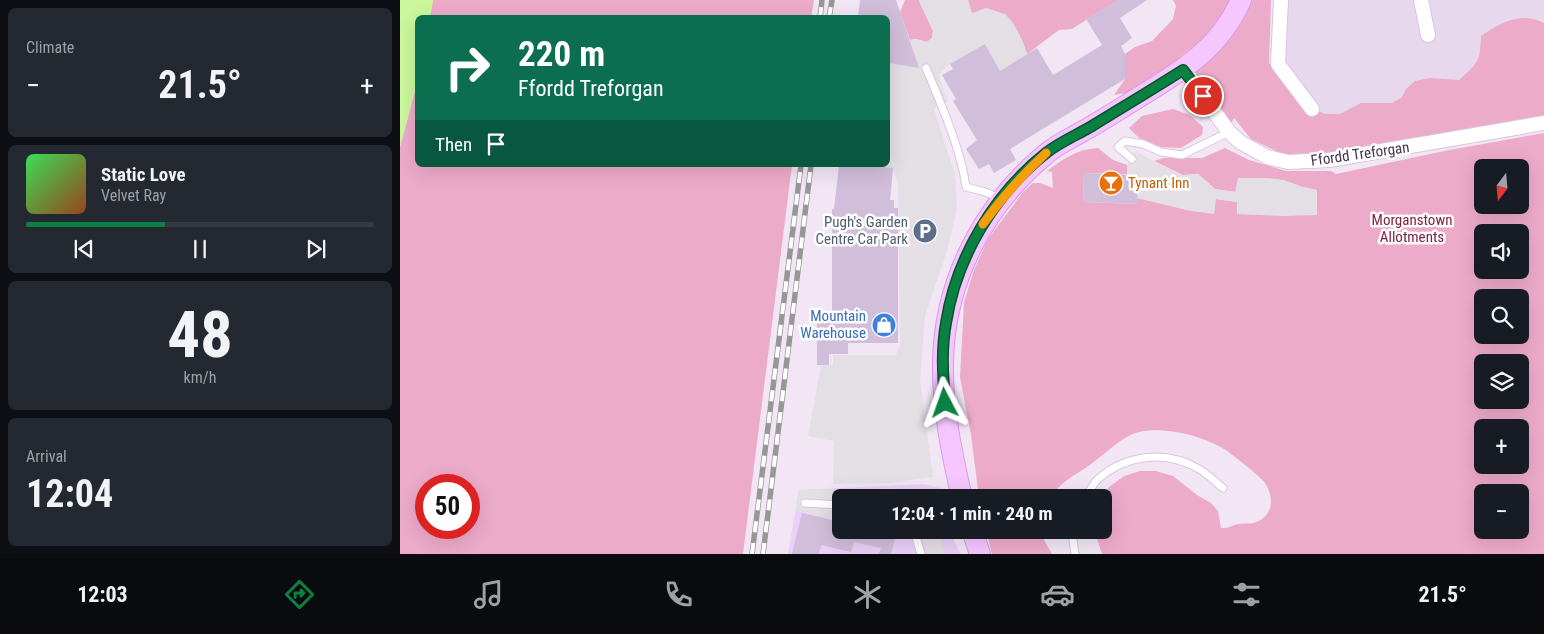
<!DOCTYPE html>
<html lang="en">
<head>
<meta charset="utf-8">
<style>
  body { margin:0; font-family:"Roboto Condensed",sans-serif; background:#242831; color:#f1f3f6; height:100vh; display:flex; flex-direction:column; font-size:19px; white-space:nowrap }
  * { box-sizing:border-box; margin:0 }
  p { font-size:16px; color:#9ea1a6 }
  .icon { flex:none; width:28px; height:28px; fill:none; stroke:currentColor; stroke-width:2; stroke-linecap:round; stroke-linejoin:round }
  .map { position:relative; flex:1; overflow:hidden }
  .details { display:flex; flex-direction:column; gap:8px; padding:8px; background:#0d0f14; width:400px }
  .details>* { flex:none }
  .hud { position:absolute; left:15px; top:15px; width:475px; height:152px; border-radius:8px; box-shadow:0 5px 20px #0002; background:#0b6e4f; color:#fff; overflow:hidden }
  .needle { width:32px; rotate:196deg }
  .fabs { position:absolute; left:1074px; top:159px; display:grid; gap:10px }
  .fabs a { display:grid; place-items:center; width:55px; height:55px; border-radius:8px; background:#171b24; box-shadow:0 5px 20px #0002; font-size:25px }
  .speed { position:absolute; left:15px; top:474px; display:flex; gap:10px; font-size:25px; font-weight:700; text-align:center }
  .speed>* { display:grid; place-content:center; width:65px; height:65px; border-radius:50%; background:#171b24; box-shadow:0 5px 20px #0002; line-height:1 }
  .speed .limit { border:8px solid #d22; background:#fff; color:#111 }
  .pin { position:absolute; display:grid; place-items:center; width:42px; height:42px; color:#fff; margin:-21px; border:2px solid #fff; border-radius:50%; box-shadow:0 1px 5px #0007 }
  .me { position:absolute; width:55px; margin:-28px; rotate:356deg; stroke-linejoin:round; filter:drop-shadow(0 0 4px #0008) }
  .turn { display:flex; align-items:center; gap:18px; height:105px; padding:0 20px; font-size:22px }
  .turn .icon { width:65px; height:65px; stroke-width:2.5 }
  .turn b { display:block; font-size:35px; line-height:42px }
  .then { display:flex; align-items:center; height:48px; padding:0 20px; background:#0003; gap:10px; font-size:19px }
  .big { font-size:38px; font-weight:700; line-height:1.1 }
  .details .tile { flex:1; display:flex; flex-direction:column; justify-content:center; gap:8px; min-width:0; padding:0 18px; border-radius:8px; background:#242831 }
  .details .dial { align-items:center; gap:0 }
  .dial b { font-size:65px; line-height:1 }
  .song { display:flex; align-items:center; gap:15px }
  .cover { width:60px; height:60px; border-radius:8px; background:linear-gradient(135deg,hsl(130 70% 55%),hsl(20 70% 35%)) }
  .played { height:5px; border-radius:2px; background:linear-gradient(90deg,#0b8043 40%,#363941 40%) }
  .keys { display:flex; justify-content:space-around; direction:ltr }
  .heat { display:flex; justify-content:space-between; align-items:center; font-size:28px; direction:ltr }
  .trip { position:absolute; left:432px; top:489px; width:280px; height:50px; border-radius:8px; background:#171b24; box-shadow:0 5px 20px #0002; font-weight:700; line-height:50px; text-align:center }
  .tabs { display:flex; height:80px; justify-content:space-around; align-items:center; background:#090b0e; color:#9ea1a6 }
  .tabs .icon { width:35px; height:35px }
  .tabs .selected { color:#0b8043 }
  .tabs b { font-size:22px; color:#f1f3f6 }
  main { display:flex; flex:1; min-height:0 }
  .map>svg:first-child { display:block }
  .residential { fill:#e8d8ed }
  .commercial { fill:#ebd0f9 }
  .green { fill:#edabca; fill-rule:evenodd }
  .parking { fill:#e3dfe5 }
  .water { fill:#cbf79d }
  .building { fill:#d1beda }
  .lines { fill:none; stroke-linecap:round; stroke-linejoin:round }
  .lane-casing { stroke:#d9c5df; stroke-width:9 }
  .street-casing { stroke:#d9c5df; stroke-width:16 }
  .secondary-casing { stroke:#d89ae5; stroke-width:22 }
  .lane { stroke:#fff; stroke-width:7 }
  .street { stroke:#fff; stroke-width:14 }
  .secondary { stroke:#f6c6ff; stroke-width:20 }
  .rail-casing { stroke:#979797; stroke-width:5.5 }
  .rail { stroke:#fff; stroke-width:4; stroke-dasharray:11; stroke-linecap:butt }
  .route-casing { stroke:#07532c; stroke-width:12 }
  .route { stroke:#0b8043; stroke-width:9 }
  .slow { stroke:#f59e0b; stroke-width:9 }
  .labels { text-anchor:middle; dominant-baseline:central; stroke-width:5; stroke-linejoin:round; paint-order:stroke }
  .street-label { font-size:15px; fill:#423548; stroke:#fff }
  .food-label { font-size:15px; fill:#c56008; stroke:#fff; text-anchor:start }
  .park-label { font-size:15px; fill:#80223e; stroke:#fff }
  .service-label { font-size:15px; fill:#4e5e75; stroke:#fff; text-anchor:end }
  .shop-label { font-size:15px; fill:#366cbe; stroke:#fff; text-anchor:end }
</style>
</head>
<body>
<main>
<section class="details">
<div class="tile"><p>Climate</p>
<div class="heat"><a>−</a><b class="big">21.5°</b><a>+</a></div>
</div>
<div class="tile">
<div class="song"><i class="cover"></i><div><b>Static Love</b><p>Velvet Ray</p></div></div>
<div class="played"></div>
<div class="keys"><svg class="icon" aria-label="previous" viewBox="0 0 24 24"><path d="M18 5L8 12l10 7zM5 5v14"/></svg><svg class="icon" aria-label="pause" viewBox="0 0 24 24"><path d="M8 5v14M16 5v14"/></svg><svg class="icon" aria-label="next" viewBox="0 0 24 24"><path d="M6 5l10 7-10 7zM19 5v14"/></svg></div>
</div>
<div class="tile dial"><b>48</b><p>km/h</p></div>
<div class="tile"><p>Arrival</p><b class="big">12:04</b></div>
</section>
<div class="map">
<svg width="1144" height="554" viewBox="0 0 1144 554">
  <rect width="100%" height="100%" fill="#f2e6f5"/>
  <!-- residential -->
  <path class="residential" d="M881,0H1144V55L944,118L926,114L912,109L878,64Z"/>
  <!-- commercial -->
  <path class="commercial" d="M524,484L547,490L548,497L441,498V530H552L554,541L561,554H388L399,490Z"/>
  <!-- green -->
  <path class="green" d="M33,0H414L411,18L30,17Z
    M505,0H522L519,1L533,31L532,38L527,42L516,39L510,40L500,12Z
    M568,0H718L672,29L659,30L627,54C622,39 616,26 605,14L571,13Z
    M773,0H833L800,42L782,55L754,83L738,91L714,95L725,79V54L735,47L752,41L773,19L776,6Z
    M841,0H871L869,64H878L912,109L926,114H940L961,103H992L1001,98L1006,89L1015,81L1030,78L1059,80C1078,63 1080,62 1081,36C1100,23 1121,11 1144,23V123L888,162L876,151L851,139L834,118L828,130L783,69Z
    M17,83L18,165H392L343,554H0V147ZM26,485H69V528H26Z
    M773,109L790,115L803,127L802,135L781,148L761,147L739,138L729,128L742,116Z
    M1144,133V554H702L697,539V530H704L703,497L709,487L724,476L740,471H756L773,476L797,495L811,503L818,511L821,528C828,529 832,525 839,524C844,523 849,524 854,523C873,517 875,498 865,483C859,475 833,455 824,449C803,436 764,426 739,432C722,436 709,451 695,461C684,470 671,476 661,485C657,488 655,493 652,497L579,498L571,435L560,377L564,302L574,270L588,239L623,192L633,183H640L653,188L652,172L647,171C663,159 677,149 698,148L713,160L727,165V174L684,173L683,202L737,204V198L792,211L814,213L815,199L838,202L837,214L917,215L916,190L903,187L835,192L815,189L798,174L783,175L754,161L763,158H802L825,148L849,160L886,171H931L936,174L1049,150ZM1082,168H1120V205H1082ZM1082,232H1120V270H1082ZM1082,298H1120V335H1082ZM1082,362H1120V400H1082ZM1082,428H1120V465H1082ZM1082,492H1120V530H1082Z
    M586,530H642L643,538L652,554H592Z"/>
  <!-- parking -->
  <path class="parking" d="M519,0H568L572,13L586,8L605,14L613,23L622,40L627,54L600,71L585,44L550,64L538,75L548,101L534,109L555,175L557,210L547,251L525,316L520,380L533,477L491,483L433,484L434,441L408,436L421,365H433V355H496L500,345L498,183L493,168L484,167V165H488V63L518,68L510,40L516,39L527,42L532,38L533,31Z
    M736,151L758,164L783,175L798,174L815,189L835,192L838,178H867L884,180L903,187L917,190V215L884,216L837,214V202L816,199L814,214L792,211L737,198L738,175L727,174V165Z
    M500,488L499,497L441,498V522L395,511L399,490Z
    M526,489L528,497H511L510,494Z
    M520,530H538L545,554H527Z"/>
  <!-- water -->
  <path class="water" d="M0,0H33L30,17L18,18L17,83L0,147Z"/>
  <!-- building -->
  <path class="building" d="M460,0H496L519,68L488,63V18H458Z
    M718,0H747L720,18L732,38L721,46L725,54V79L610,149L616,160L594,173L589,164L579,169L566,149L577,140L553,101L556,99L542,75L553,69L550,64L585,44L600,71L637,48L653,75L702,45L686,19Z
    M439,165H484V167L493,168L490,200H494V208H498V343H448V354H429V365H417V320L432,319V209H434Z
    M684,173L738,175L737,204L683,202Z
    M402,513L441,522V530H497L491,554H479L481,548L454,542L451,552L421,545L419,554H392Z"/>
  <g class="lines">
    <defs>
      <path id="lane" d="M526,68C541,104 561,149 566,187L582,191L601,198
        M732,159L718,147L725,141L743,144L761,152L782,155L829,132
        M504,496V498
        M685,498C689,492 693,484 698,479C727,454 766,450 799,469C808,474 815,482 823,488
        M405,503L441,505
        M514,530L521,554
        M674,530L673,540L675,554"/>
      <path id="street" d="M881,0L878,64L912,109
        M1021,0L1028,35
        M783,69L829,132L840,142L867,157L888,162L929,160L1144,123"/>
      <path id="secondary" d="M562,498C552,454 542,408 543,363C544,282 583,206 646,154C655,146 667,140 678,134C698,123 717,111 736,99C780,72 820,49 841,0
        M572,530L580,554"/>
    </defs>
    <!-- lane casing -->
    <use href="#lane" class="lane-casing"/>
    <!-- street casing -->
    <use href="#street" class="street-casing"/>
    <!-- secondary casing -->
    <use href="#secondary" class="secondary-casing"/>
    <!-- lane -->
    <use href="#lane" class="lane"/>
    <!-- street -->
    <use href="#street" class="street"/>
    <!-- secondary -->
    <use href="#secondary" class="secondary"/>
    <defs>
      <path id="rail" d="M420,18L422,0
        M429,18L432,0
        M352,554L401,165
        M363,554L411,165"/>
    </defs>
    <!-- rail casing -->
    <use href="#rail" class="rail-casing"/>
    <!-- rail -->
    <use href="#rail" class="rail"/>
  </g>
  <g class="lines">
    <defs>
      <path id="route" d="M545,403C543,376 541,350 546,323C556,258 594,194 646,153C660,142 677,135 692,126C723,107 753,89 783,70L803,96"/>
    </defs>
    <!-- route casing -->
    <use href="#route" class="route-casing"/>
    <!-- route -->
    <use href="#route" class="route"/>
    <!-- slow -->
    <path class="slow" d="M583,224C603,196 620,177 646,153"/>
  </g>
  <!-- icons -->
  <defs>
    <symbol id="bar-disc" viewBox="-11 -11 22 22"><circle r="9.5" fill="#e8710a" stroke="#fff"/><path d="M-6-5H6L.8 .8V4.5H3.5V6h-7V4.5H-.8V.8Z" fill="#fff"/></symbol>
    <symbol id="parking-disc" viewBox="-11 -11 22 22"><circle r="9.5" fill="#5c6f8a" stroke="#fff"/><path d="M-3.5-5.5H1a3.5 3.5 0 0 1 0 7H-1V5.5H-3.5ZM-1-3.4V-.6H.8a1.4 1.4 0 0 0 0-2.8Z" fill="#fff"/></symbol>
    <symbol id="shop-disc" viewBox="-11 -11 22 22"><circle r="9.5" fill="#3f7fe0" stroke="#fff"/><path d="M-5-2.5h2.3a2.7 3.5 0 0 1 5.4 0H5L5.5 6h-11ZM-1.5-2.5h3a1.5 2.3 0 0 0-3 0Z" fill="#fff"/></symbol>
  </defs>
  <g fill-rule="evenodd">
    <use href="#bar-disc" x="697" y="169" width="28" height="28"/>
    <use href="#parking-disc" x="511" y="217" width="28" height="28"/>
    <use href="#shop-disc" x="470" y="311" width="28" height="28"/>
  </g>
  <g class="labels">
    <!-- street labels -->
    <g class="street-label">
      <text transform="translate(960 154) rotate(-8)">Ffordd Treforgan</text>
    </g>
    <!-- food labels -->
    <g class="food-label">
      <text x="728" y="183">Tynant Inn</text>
    </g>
    <!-- park labels -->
    <g class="park-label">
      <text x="1012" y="220">Morganstown<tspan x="1012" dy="17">Allotments</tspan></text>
    </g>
    <!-- service labels -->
    <g class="service-label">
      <text x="508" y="222">Pugh's Garden<tspan x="508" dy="17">Centre Car Park</tspan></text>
    </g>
    <!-- shop labels -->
    <g class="shop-label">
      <text x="466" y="316">Mountain<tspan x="466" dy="17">Warehouse</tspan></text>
    </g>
  </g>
</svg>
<div class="fabs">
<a><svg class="needle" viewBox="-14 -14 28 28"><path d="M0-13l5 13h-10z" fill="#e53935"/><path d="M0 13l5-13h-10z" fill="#9ea1a6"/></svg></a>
<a><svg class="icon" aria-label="sound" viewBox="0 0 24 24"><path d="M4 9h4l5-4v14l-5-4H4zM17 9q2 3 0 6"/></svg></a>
<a><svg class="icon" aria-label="search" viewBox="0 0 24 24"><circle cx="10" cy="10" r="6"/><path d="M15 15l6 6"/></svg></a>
<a><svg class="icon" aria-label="layers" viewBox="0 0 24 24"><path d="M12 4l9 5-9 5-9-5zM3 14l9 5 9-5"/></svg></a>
<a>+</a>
<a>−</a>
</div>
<div class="speed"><div class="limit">50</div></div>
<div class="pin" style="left:803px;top:96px;background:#d93025"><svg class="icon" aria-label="arrive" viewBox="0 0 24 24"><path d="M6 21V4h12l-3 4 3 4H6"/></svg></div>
<svg class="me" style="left:545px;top:403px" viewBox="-20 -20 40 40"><path d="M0-17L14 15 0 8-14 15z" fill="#0b8043" stroke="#fff" stroke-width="4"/></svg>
<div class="trip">12:04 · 1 min · 240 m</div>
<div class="hud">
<div class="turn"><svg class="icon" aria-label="right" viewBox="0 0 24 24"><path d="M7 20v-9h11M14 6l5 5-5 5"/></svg><div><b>220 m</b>Ffordd Treforgan</div></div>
<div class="then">Then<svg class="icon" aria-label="arrive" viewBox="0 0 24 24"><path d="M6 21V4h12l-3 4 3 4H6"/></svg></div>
</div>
</div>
</main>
<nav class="tabs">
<b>12:03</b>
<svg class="icon selected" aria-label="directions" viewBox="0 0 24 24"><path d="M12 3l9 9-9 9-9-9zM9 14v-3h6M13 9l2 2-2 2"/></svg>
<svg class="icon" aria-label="music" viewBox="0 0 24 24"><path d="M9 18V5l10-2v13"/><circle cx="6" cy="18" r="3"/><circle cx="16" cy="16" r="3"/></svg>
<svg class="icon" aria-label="phone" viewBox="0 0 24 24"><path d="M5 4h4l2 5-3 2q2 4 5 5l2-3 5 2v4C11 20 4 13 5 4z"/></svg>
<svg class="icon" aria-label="climate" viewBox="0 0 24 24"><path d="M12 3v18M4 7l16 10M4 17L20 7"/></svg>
<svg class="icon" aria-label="car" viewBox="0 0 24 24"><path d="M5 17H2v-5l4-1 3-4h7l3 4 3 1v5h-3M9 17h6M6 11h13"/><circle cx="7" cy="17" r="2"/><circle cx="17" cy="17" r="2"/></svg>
<svg class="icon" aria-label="filters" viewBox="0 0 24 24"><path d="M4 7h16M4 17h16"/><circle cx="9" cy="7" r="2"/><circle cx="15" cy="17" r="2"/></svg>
<b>21.5°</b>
</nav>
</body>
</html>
